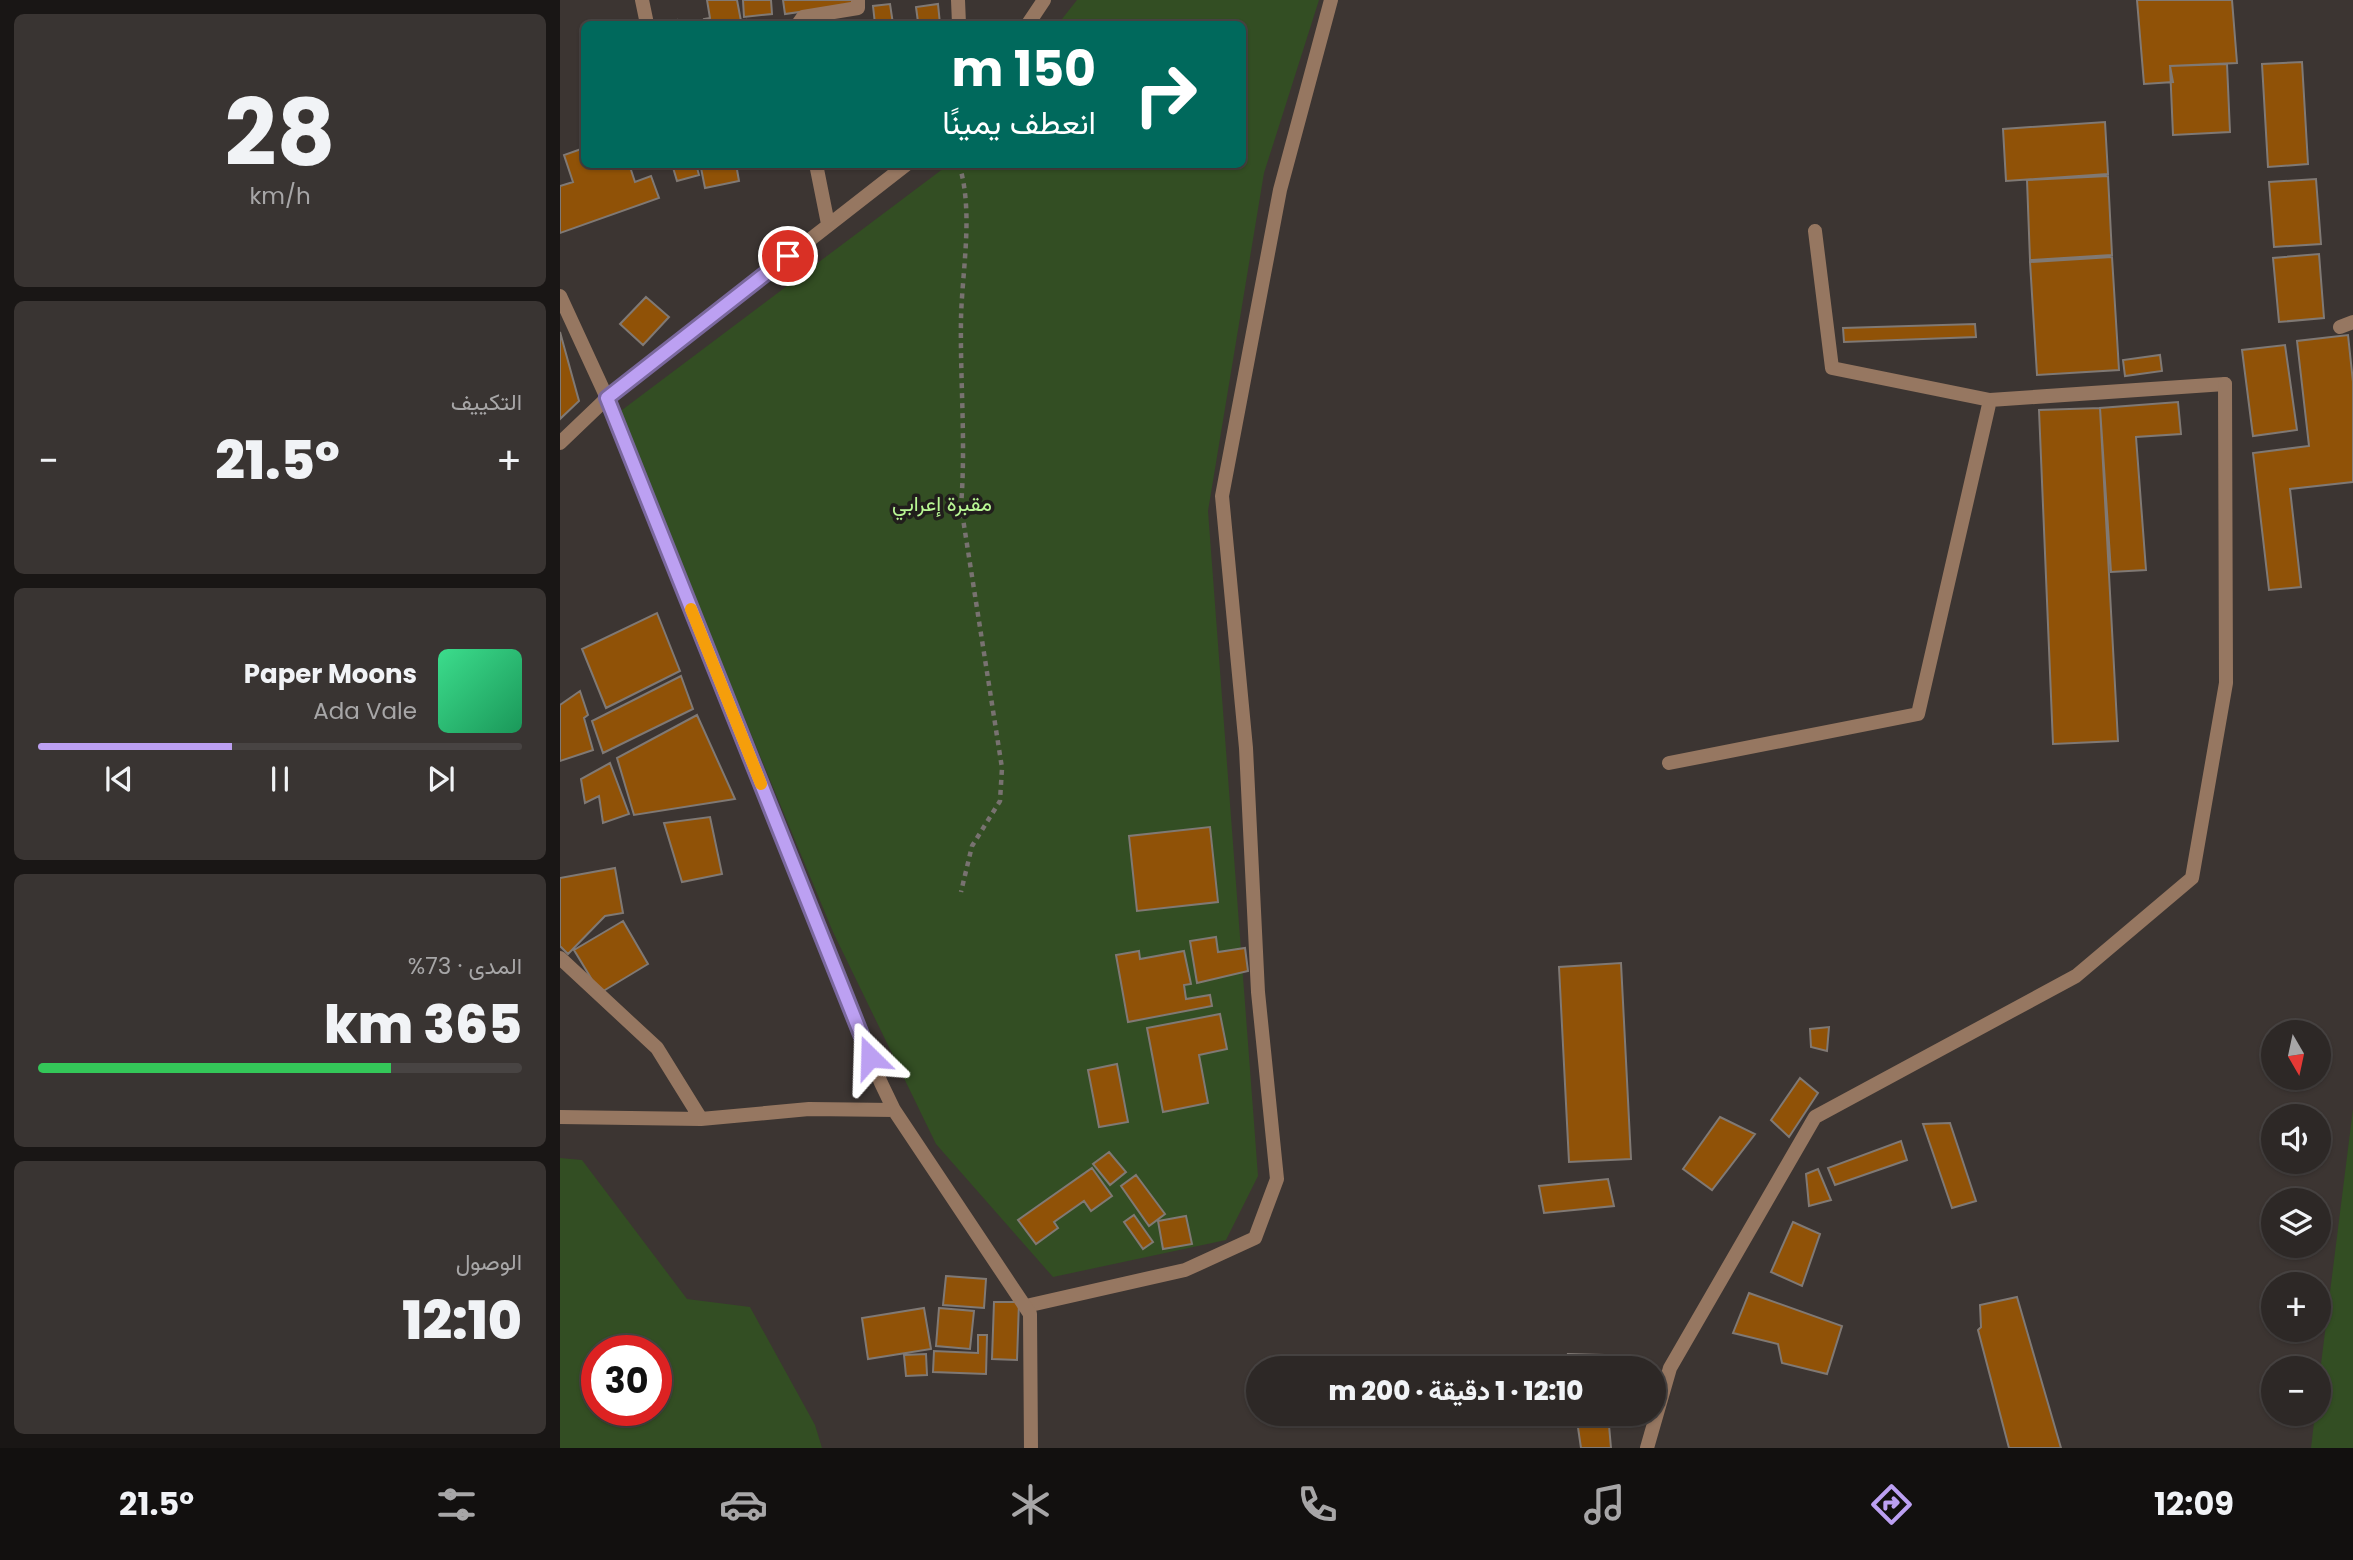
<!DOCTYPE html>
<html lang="ar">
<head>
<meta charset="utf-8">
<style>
  body { margin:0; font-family:Poppins,Vazirmatn,sans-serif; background:#393432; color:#f1f3f6; direction:rtl; height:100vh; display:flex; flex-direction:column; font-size:26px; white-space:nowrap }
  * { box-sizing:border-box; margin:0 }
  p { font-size:23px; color:#a7a6a7 }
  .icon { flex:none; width:38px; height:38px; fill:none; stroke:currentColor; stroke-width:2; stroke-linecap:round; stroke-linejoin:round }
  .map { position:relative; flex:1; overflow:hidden; direction:ltr }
  .panel { display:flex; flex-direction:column; gap:14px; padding:14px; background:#191615; width:560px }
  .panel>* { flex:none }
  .hud { position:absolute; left:21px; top:21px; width:665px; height:147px; border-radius:10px; box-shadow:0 2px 5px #0004,0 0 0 2px #484443; direction:rtl; background:#00695c; color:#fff; overflow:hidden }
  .needle { width:46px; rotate:171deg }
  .buttons { position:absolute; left:1701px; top:1020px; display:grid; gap:14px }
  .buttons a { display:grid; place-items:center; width:70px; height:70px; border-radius:50%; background:#2d2826; box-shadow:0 2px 5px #0004,0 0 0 2px #484443; font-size:35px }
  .speed { position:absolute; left:21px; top:1335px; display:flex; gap:14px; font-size:35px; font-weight:700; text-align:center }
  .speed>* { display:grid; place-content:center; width:91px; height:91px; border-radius:50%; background:#2d2826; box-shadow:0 2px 5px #0004,0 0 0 2px #484443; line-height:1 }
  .speed .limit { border:10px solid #d22; background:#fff; color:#111 }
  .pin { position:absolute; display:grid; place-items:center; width:60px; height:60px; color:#fff; margin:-30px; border:4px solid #fff; border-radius:50%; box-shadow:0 2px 7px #0007 }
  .me { position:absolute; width:77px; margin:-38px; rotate:338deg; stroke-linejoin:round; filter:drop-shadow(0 0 5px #0008) }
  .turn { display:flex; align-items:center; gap:24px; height:147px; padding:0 35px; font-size:32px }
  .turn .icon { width:91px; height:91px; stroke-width:2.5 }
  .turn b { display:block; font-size:49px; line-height:60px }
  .big { font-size:52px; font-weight:800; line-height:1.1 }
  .panel .card { flex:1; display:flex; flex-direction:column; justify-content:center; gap:10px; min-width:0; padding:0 24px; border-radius:10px; background:#393432 }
  .panel .dial { align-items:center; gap:0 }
  .dial b { font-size:91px; line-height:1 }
  .song { display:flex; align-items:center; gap:21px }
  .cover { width:84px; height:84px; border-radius:10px; background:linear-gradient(135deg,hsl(150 70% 55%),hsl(150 70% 35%)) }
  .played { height:7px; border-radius:4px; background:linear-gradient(90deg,#bca0f2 40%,#484443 40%) }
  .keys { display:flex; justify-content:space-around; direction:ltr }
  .heat { display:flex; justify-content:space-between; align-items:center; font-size:38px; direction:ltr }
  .charge { height:10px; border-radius:5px; background:linear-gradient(90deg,#34c759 73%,#484443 0) }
  .trip { position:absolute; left:686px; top:1356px; width:420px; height:70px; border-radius:35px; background:#2d2826; box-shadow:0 2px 5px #0004,0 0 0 2px #484443; font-weight:800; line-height:70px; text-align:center; direction:rtl }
  .menu { display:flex; height:112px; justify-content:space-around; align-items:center; background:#12100f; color:#a7a6a7 }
  .menu .icon { width:49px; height:49px }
  .menu .active { color:#bca0f2 }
  .menu b { font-size:32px; color:#f1f3f6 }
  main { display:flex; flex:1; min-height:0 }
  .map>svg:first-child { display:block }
  .green { fill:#334e23; fill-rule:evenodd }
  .building { fill:#905207; stroke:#807974; stroke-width:2 }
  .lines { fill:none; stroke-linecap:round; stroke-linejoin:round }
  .path { stroke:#787270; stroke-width:4.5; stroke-dasharray:5 5; stroke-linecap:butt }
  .service { stroke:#967761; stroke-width:14 }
  .minor { stroke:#967761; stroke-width:14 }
  .route-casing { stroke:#7a689d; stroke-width:18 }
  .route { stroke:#bca0f2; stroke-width:12 }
  .slow { stroke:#f59e0b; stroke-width:12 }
  .labels { text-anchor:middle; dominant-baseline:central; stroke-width:7; stroke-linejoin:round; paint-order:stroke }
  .park-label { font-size:21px; fill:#b9f794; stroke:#211e1c }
</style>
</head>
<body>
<main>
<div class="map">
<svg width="1793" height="1448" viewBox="0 0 1793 1448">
  <rect width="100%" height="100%" fill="#3c3532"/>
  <!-- green -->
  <path class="green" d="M517,0H759L704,173L648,511L698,1176L666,1240L493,1277L376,1144L273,932L58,413L388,165L682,164V24H498Z
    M1793,1109V1448H1751L1755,1414H1759V1380Z
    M0,1158L22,1160L127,1299L190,1307L255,1425L262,1448H0ZM37,1351H96V1410H37Z"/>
  <!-- building -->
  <path class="building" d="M147,0H177L181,21L186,20L187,24H145L144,19L150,18Z
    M183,0H211L212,14L184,17Z
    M223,0H294L295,4L225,14Z
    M1577,0H1672L1677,63L1610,66L1613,82L1584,84Z
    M330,4L333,24H315L313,6Z
    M378,4L380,24H341L358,22L356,7Z
    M117,20V24H92Z
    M1742,62L1748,164L1708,167L1702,64Z
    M1667,64L1670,132L1613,135L1610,66Z
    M1545,122L1548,174L1446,181L1443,129Z
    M24,148V164H69L75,182L91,176L99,198L0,233V186L13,182L4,155Z
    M112,164H136L139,175L117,181Z
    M161,164H176L179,181L145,188L141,168Z
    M1548,176L1552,255L1470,260L1467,180Z
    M1756,179L1761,244L1714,247L1709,182Z
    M1759,254L1764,318L1719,322L1713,258Z
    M1552,257L1559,370L1477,375L1470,262Z
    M86,297L109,317L83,345L60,324Z
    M1415,324L1416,337L1284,342L1283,328Z
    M0,332L19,401L0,419Z
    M1788,335L1793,382V482L1730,489L1741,587L1709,590L1693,453L1749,446L1737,341Z
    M1725,345L1737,430L1693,436L1682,350Z
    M1600,355L1602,371L1565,376L1563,360Z
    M1618,402L1621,434L1576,437L1586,570L1551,572L1540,408Z
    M1540,408L1558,741L1493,744L1479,410Z
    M97,613L120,671L46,708L22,649Z
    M121,676L133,709L43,753L32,721Z
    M20,691L28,715L24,718L33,750L0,761V705Z
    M137,715L175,799L74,815L57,758Z
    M50,763L69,814L43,823L39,796L25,803L21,779Z
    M150,817L162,874L122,882L104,823Z
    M650,827L658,902L577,911L569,836Z
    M55,868L63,913L45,916L8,954L0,946V878Z
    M63,921L88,964L40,993L14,950Z
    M656,937L658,952L685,948L688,971L637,983L630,941Z
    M579,951L580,959L624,951L631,984L624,985L626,999L650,995L652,1006L568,1022L556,955Z
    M1061,963L1071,1159L1009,1162L999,967Z
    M660,1014L667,1049L639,1055L648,1103L603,1112L587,1028Z
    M1269,1027L1267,1051L1251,1047L1250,1029Z
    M557,1064L568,1122L539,1127L528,1070Z
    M1240,1078L1258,1093L1229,1137L1211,1120Z
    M1160,1117L1195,1134L1152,1190L1123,1169Z
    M1390,1123L1416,1201L1392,1208L1363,1124Z
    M1341,1141L1347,1160L1275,1185L1268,1168Z
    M549,1152L566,1172L550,1185L533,1164Z
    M532,1168L552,1196L531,1211L524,1201L494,1222L498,1228L476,1244L458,1220Z
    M1258,1169L1271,1200L1249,1206L1246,1174Z
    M576,1175L605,1214L589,1226L561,1186Z
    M1048,1179L1054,1206L984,1213L979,1186Z
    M574,1215L593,1242L583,1249L564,1222Z
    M626,1216L632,1244L603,1249L598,1221Z
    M1233,1222L1260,1234L1242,1286L1211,1272Z
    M386,1276L426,1279L424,1308L383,1305Z
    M1189,1293L1282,1326L1267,1374L1222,1363L1218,1344L1173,1333Z
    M1457,1297L1501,1448H1449L1418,1330L1421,1327L1420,1305Z
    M434,1302H459L457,1360L432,1359Z
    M364,1308L371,1349L308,1359L302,1318Z
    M379,1308L414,1311L410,1349L376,1346Z
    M418,1335H427L426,1374L373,1372L374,1351L418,1353Z
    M366,1354L367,1375L346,1376L344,1355Z
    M1008,1354L1044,1355L1045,1368H1010Z
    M1016,1414H1048L1051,1448H1021Z"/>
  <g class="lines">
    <!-- path -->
    <path class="path" d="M399,164C414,212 402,270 401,319C400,381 406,444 401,506L442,768L440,801L412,846L401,892"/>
    <!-- service -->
    <path class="service" d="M1255,231L1272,368L1430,400
      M1780,327L1793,322
      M1109,763L1358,714L1430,400L1665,384
      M466,1306L625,1270L695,1238L717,1179L698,992L686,748L662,496L720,190L771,0"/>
    <!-- minor -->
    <path class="minor" d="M82,0L87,24
      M398,0L399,24
      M238,24L243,17L298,8V0
      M468,24L484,0
      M256,164L268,224
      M0,296L47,398L321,1083L334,1110L470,1314L471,1448
      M0,443L47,398L347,164
      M0,958L97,1048L141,1119
      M0,1117L141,1119L249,1109L334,1110
      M1087,1448L1110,1368L1255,1117L1516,976L1632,878L1666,683L1665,384"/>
  </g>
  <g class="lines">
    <defs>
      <path id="route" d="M228,256L47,398L310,1057"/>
    </defs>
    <!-- route casing -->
    <use href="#route" class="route-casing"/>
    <!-- route -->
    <use href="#route" class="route"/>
    <!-- slow -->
    <path class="slow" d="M131,609L201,784"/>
  </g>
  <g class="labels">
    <!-- park labels -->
    <g class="park-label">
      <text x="382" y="503">مقبرة إعرابي</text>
    </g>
  </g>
</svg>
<div class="buttons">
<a><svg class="needle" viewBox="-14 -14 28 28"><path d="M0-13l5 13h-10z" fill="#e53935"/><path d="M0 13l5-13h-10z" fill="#a7a6a7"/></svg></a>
<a><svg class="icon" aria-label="sound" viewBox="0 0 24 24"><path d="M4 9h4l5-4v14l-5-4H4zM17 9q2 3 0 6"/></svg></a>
<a><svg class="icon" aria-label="layers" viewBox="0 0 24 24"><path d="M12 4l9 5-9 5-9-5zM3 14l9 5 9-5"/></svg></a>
<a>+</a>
<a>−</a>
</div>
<div class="speed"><div class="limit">30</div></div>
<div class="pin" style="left:228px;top:256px;background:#d93025"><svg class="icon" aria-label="arrive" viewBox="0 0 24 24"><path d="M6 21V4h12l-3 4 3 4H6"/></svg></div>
<svg class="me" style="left:310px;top:1057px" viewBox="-20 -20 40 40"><path d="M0-17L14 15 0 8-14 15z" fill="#bca0f2" stroke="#fff" stroke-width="4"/></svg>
<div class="trip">12:10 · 1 دقيقة · 200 m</div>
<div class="hud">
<div class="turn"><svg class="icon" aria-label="right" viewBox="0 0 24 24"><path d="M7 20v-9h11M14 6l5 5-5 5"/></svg><div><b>150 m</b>انعطف يمينًا</div></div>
</div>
</div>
<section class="panel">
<div class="card dial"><b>28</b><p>km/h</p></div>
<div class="card"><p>التكييف</p>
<div class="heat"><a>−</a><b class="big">21.5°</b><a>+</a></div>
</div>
<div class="card">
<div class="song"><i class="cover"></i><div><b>Paper Moons</b><p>Ada Vale</p></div></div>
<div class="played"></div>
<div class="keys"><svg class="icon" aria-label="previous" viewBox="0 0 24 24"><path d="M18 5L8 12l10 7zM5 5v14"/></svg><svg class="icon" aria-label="pause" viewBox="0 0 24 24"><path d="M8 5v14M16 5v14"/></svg><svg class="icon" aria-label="next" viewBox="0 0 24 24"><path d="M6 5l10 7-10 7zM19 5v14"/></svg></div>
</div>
<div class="card"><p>المدى · 73%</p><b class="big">365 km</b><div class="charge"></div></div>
<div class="card"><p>الوصول</p><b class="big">12:10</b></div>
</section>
</main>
<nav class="menu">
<b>12:09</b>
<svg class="icon active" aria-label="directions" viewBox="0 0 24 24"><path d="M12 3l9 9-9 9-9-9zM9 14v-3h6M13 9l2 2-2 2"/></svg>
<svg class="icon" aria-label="music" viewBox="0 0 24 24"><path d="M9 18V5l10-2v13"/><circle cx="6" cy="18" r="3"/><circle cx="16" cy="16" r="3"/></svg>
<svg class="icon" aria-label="phone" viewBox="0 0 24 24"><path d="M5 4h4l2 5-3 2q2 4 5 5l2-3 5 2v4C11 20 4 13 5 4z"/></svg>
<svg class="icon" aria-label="climate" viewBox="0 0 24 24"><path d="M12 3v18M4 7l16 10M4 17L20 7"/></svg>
<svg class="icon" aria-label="car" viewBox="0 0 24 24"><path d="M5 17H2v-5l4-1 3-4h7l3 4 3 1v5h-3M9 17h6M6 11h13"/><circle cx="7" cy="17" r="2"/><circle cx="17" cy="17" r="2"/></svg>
<svg class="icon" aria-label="filters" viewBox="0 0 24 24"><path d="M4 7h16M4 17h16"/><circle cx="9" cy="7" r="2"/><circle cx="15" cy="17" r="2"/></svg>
<b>21.5°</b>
</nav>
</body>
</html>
